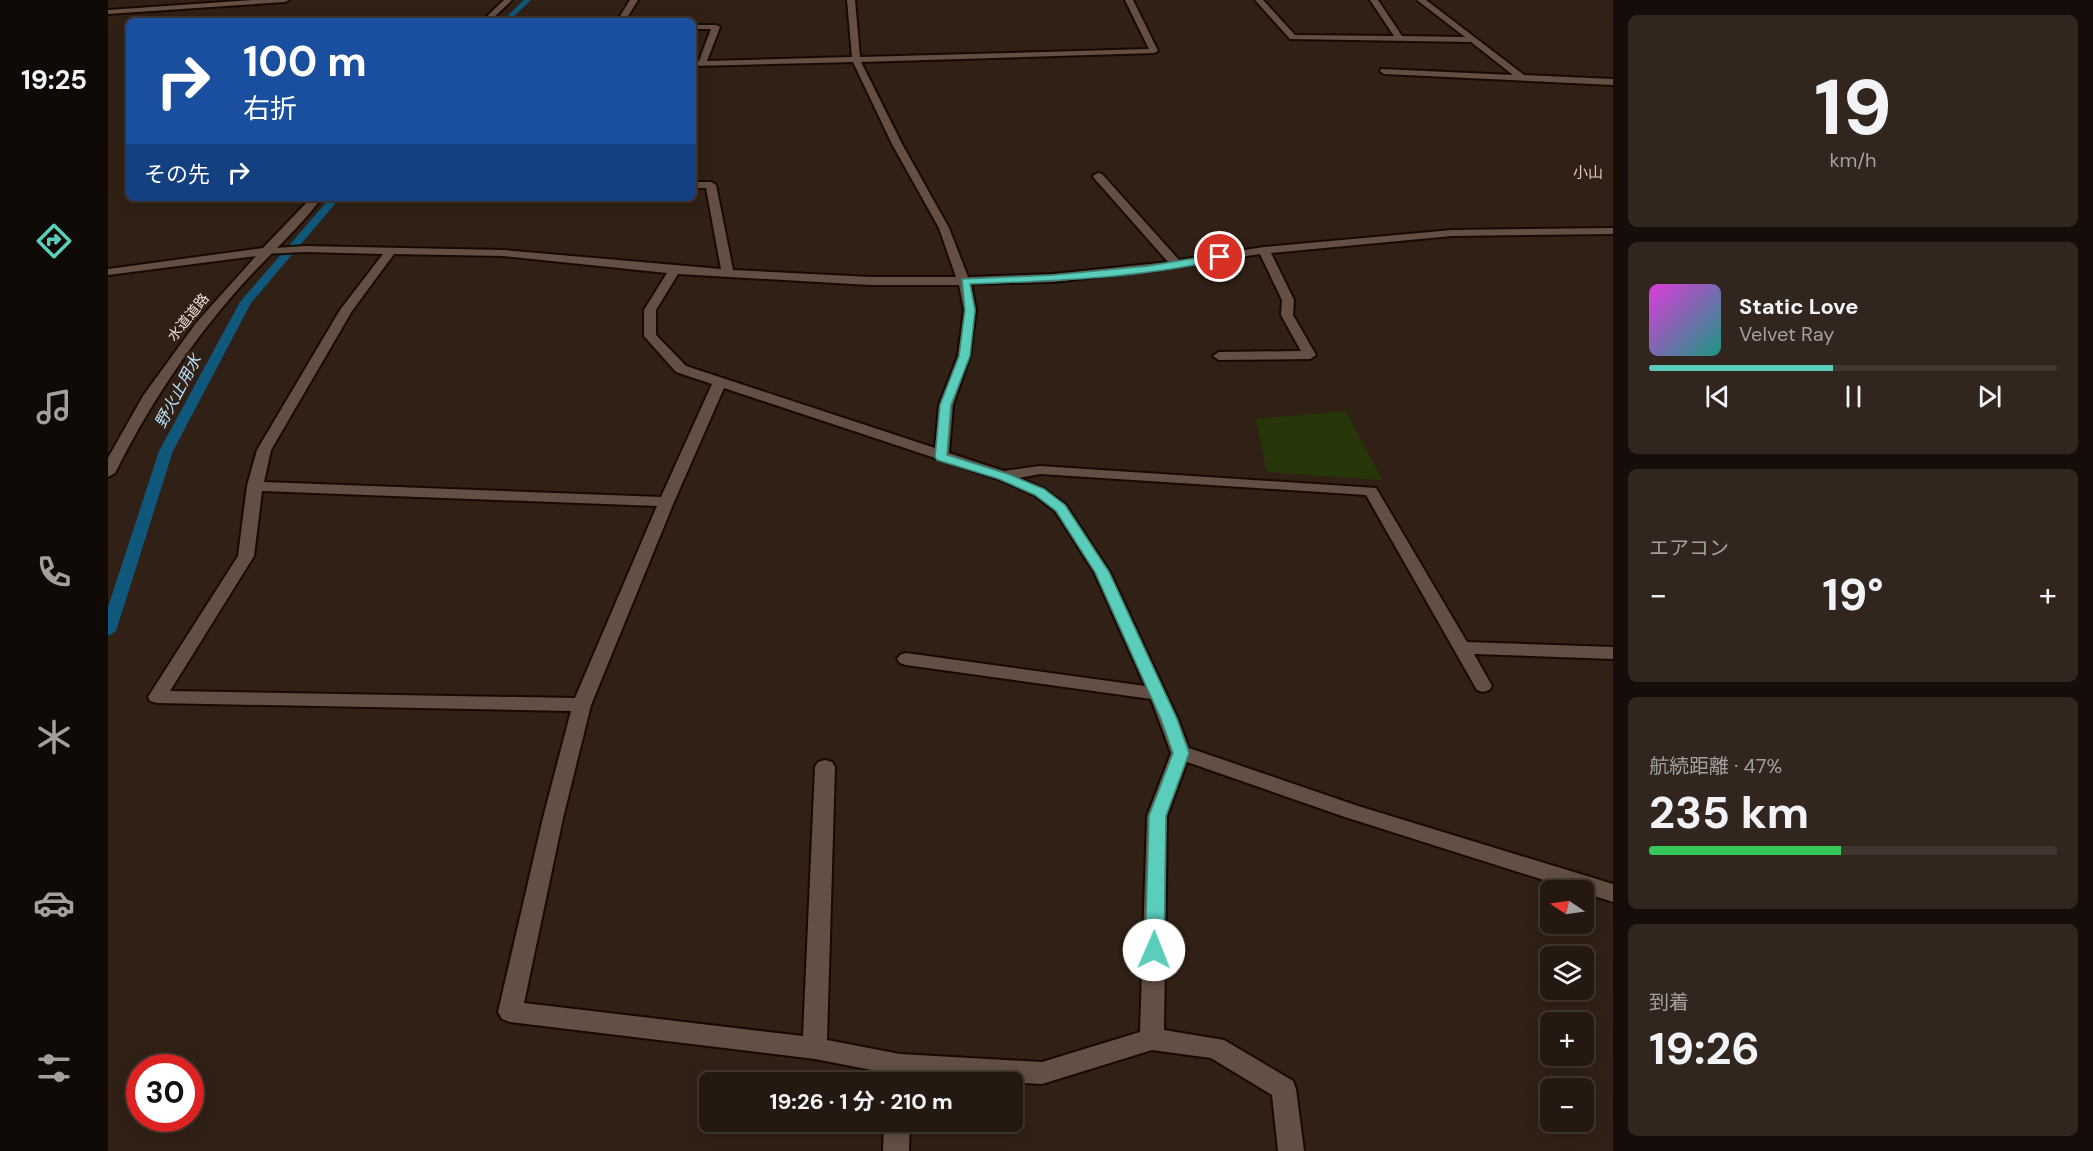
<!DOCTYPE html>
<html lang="ja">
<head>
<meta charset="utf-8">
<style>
  body { margin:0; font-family:"DM Sans","Noto Sans JP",sans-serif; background:#31251e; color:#f1f3f6; height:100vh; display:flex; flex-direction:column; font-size:22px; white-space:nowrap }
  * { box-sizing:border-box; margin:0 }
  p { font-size:20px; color:#a3a09f }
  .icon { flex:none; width:33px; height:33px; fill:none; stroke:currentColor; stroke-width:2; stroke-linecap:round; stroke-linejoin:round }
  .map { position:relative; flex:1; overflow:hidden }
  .details { display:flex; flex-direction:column; gap:15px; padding:15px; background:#140d09; width:480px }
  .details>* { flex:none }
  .hud { position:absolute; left:18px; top:18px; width:570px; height:183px; border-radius:9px; box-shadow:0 3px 15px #0003,0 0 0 2px #423730; background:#1a4fa0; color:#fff; overflow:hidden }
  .needle { width:39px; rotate:283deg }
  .controls { position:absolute; left:1432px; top:880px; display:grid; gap:12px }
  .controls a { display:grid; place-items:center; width:54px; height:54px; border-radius:9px; background:#251810; box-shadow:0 3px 15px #0003,0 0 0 2px #423730; font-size:30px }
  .speed { position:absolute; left:18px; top:1054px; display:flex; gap:12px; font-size:30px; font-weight:700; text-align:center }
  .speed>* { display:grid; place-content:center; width:78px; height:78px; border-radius:50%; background:#251810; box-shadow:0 3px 15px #0003,0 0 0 2px #423730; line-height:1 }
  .speed .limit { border:9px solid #d22; background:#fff; color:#111 }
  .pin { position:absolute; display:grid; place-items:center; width:51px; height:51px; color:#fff; margin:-26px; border:3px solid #fff; border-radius:50%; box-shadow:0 2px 6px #0007 }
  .me { position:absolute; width:66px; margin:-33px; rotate:1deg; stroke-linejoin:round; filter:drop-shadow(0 0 4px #0008) }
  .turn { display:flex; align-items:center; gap:21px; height:126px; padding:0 18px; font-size:27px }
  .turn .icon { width:78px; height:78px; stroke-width:2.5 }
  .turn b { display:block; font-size:42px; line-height:51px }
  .then { display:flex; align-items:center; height:57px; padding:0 18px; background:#0003; gap:12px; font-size:22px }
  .big { font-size:45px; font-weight:700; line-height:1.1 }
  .details .tile { flex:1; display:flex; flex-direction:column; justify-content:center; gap:9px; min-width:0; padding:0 21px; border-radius:9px; background:#31251e }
  .details .dial { align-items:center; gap:0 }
  .dial b { font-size:78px; line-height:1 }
  .song { display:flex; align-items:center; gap:18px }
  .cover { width:72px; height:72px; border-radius:9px; background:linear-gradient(135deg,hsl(300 70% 55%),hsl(170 70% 35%)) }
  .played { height:6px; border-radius:3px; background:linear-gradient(90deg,#5bcebb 45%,#423730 45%) }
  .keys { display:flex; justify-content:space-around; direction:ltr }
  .heat { display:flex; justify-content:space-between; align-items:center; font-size:33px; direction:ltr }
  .charge { height:9px; border-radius:4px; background:linear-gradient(90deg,#34c759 47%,#423730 0) }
  .trip { position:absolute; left:591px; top:1072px; width:324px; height:60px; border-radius:9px; background:#251810; box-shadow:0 3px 15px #0003,0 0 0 2px #423730; font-weight:700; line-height:60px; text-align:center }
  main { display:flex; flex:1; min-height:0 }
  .tabs { display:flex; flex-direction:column; width:108px; justify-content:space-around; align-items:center; background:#0f0a06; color:#a3a09f }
  .tabs .icon { width:42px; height:42px }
  .tabs .current { color:#5bcebb }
  .tabs b { font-size:27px; color:#f1f3f6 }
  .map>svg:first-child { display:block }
  .green { fill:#263609 }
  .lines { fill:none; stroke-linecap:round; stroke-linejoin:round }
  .stream { fill:#0f587c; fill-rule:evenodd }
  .minor-casing { stroke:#180902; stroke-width:4 }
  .tertiary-casing { stroke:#180902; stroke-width:4 }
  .minor { fill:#634f43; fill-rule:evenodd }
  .tertiary { fill:#634f43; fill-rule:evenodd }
  .route { fill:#5bcebb; stroke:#3b867a; stroke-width:1.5 }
  .labels { text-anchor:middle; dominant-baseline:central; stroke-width:6; stroke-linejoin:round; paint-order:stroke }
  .far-street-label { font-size:14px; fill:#ebe0d8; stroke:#312015 }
  .far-quarter-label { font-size:15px; fill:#e0c9ba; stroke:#312015 }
  .water-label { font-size:16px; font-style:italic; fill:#b8e1fc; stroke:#312015 }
</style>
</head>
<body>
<main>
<nav class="tabs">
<b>19:25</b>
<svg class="icon current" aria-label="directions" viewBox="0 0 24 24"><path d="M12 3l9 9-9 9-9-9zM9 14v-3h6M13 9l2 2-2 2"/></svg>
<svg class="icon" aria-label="music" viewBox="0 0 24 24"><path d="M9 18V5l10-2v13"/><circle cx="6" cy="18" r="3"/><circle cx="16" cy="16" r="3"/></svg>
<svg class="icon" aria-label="phone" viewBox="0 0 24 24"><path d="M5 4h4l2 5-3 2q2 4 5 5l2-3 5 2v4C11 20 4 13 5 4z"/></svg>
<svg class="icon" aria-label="climate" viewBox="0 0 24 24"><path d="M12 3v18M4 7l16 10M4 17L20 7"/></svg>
<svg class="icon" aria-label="car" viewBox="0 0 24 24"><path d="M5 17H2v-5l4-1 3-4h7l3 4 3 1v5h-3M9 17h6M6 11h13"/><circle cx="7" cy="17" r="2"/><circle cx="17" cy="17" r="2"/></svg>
<svg class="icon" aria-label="filters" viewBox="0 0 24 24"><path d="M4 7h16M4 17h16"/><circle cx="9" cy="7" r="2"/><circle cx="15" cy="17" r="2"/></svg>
</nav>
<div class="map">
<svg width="1505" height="1151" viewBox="0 0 1505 1151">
  <rect width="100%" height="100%" fill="#312015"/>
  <!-- green -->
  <path class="green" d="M1238,411L1274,480L1159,472L1148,419Z"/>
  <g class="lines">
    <!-- stream -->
    <path class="stream" d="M416,0H423L401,21H394Z
      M222,198H232L143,303L65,451L8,631L0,636V607L51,451L132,302Z"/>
    <defs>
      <path id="minor" d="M145,0H181L177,2L0,14V10Z
        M522,0H530L517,21H509Z
        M739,0H747L752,57L1041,49L1017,0H1025L1050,51L1046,53L753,62L794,144L841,228L860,277L945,274L1060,262L986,178L985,176L990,173L994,174L1071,260L1156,247L1344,230L1505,228V234L1344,236L1163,253L1186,300L1185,315L1208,355L1202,359L1111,360L1105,356L1111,352L1193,351L1173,315L1174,300L1152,254L1040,271L945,282L863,284L868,310L862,356L845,405L841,453L896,471L932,466L1268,488L1359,642L1505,647V659L1366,654L1384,686L1381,690L1375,692L1369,690L1258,495L932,474L911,478L936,489L958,505L1002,572L1070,719L1081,748L1250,806L1505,884V902L1237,817L1079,762L1059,816L1056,1030L1116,1040L1185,1081L1188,1089L1196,1151H1170L1164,1095L1103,1058L1044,1050L934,1084L804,1077L803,1083H779V1073L707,1059L402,1022L394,1019L390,1012L435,818L463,711L49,703L42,701L40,697L130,556L139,486L149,450L232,310L275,254L197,252L156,254L152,253V249L197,246L395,250L613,269L598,188H585V182H603L608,185L625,270L762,277H848L831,228L784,144L745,62L585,66V62L591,61L603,29H585V25H608L612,27L599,61L744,57ZM286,254L395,256L559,273L536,310V336L568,372L604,384L553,497L156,482L163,450L244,311ZM570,274L762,285H851L856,310L850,356L831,405L827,448L578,366L548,335V310ZM616,388L890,479L926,495L947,511L986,572L1037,686L798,653L792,655L789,659L792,663L798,665L1043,699L1063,753L1039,816L1032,1032L934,1062L792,1054L719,1040L727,767L724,762L717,760L710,762L707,767L695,1036L416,1003L455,818L483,705L566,502ZM154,491L549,506L467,698L62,691L146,556Z
        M1147,0H1155L1187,35L1286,36L1262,0H1270L1294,36L1357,37L1309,0H1318L1416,75L1505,79V85L1276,74L1272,71L1273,69L1405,75L1363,42L1182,39Z
        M776,1122H802L801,1151H775Z"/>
      <path id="tertiary" d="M396,0H404L382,21H374Z
        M203,198H214C187,233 152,263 124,296C77,351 39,409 7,473L0,477V458L35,396L88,323L148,256L0,275V269L155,248Z"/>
    </defs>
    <!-- minor casing -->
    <use href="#minor" class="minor-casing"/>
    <!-- tertiary casing -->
    <use href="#tertiary" class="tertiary-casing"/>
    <!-- minor -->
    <use href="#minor" class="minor"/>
    <!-- tertiary -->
    <use href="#tertiary" class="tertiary"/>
  </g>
  <!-- route -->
  <path class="route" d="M1112,254L1117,257L1116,259C1033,278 947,281 862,284L867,310L862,356L843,405L839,455L900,474L936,489L957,505L1001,572L1069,719L1081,753L1058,816L1056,950L1053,955L1046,958L1040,955L1037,950L1041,816L1065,753L1053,719L987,572L948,511L927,495L891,479L829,460L827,457L832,405L851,356L857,310L854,279L945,275L1040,266Z"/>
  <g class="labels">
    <!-- far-street labels -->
    <g class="far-street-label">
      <text transform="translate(80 317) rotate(-51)">水道道路</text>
    </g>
    <!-- far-quarter labels -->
    <g class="far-quarter-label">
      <text x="1480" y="173">小山</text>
    </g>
    <!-- water labels -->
    <g class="water-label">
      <text transform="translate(70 391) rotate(-62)">野火止用水</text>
    </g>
  </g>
</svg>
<div class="controls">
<a><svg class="needle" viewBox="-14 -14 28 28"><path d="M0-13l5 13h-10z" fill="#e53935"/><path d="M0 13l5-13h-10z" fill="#a3a09f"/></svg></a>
<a><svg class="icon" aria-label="layers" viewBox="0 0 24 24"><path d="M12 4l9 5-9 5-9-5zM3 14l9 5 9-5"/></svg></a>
<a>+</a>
<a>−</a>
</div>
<div class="speed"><div class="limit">30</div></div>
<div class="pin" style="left:1112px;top:257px;background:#d93025"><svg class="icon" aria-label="arrive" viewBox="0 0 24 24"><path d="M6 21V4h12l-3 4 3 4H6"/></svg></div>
<svg class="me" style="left:1046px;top:950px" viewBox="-20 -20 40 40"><circle r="19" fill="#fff"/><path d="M0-13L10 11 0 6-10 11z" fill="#5bcebb"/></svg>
<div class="trip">19:26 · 1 分 · 210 m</div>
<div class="hud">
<div class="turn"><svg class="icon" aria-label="right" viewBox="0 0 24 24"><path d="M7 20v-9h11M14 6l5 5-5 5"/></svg><div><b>100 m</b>右折</div></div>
<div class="then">その先<svg class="icon" aria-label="right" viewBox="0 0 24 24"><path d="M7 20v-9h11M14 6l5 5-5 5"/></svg></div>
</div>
</div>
<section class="details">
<div class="tile dial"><b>19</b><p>km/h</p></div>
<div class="tile">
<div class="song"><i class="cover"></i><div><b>Static Love</b><p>Velvet Ray</p></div></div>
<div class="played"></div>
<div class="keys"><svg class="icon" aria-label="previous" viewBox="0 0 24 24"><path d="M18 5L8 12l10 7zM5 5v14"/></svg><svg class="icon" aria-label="pause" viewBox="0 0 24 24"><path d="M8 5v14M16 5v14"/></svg><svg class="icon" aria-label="next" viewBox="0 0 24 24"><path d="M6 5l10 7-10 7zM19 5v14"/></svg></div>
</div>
<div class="tile"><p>エアコン</p>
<div class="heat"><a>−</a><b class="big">19°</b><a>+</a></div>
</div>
<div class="tile"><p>航続距離 · 47%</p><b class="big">235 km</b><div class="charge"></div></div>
<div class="tile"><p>到着</p><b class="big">19:26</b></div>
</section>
</main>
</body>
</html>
